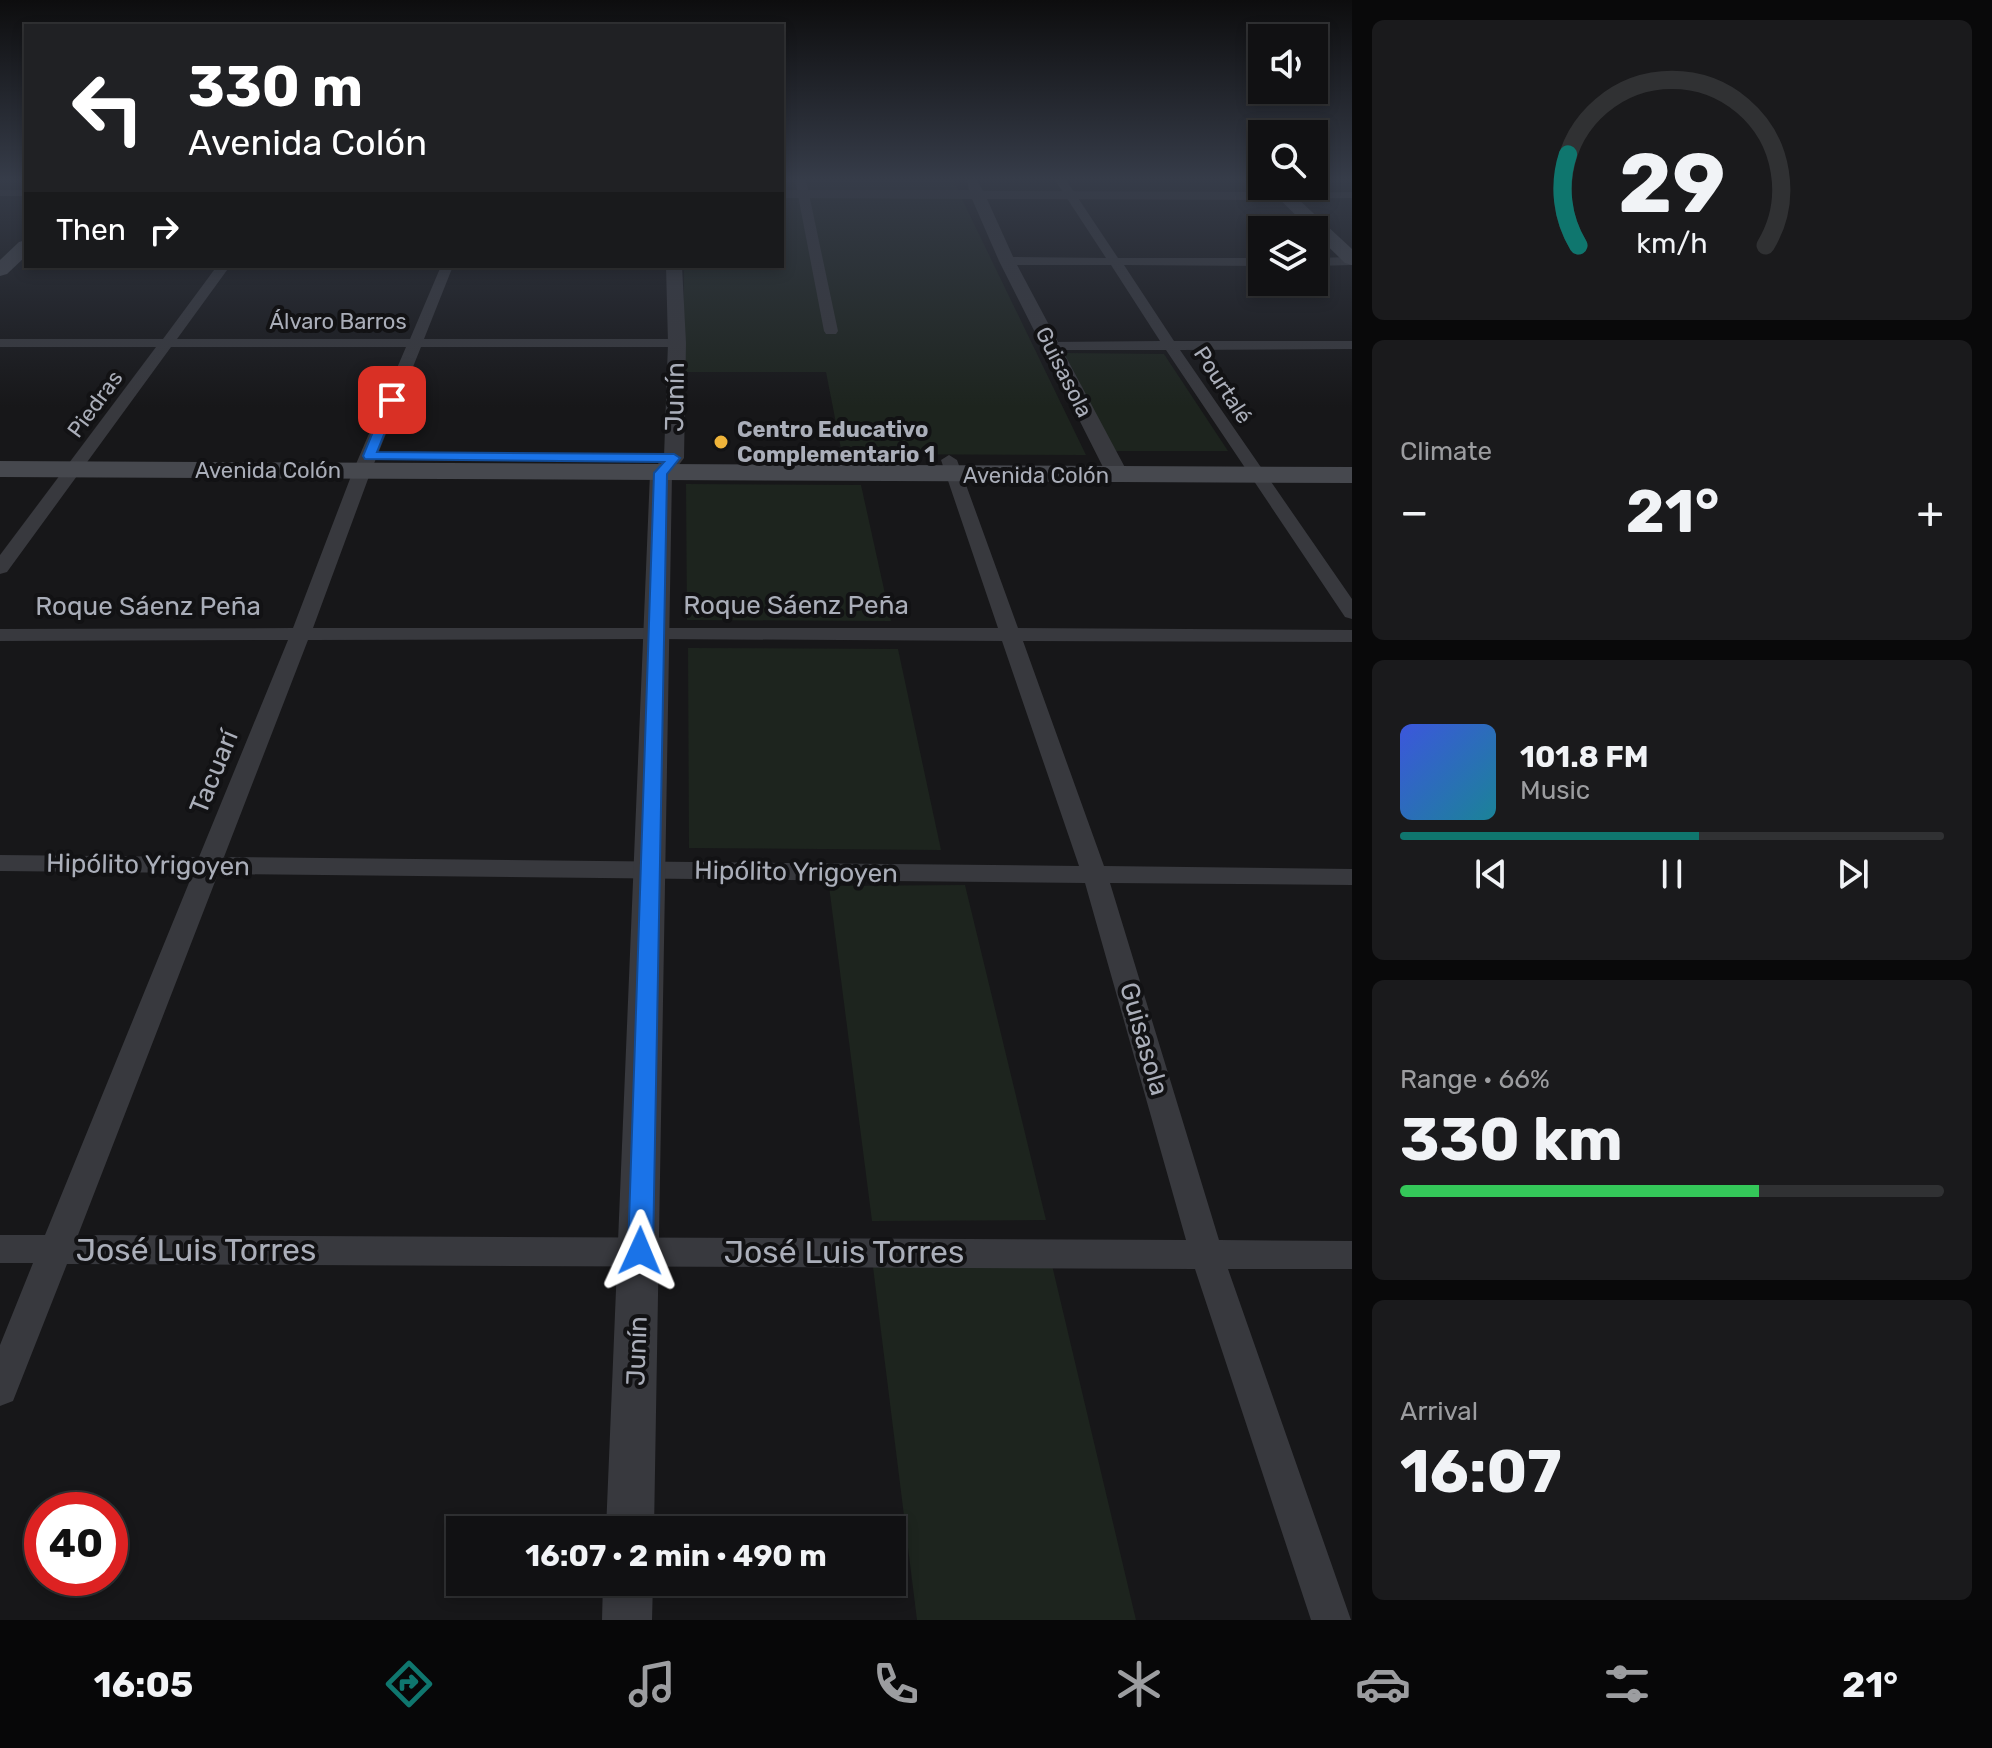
<!DOCTYPE html>
<html lang="en">
<head>
<meta charset="utf-8">
<style>
  body { margin:0; font-family:Rubik,sans-serif; background:#1a1a1c; color:#f1f3f6; height:100vh; display:flex; flex-direction:column; font-size:30px; white-space:nowrap }
  * { box-sizing:border-box; margin:0 }
  p { font-size:26px; color:#9c9da0 }
  .icon { flex:none; width:44px; height:44px; fill:none; stroke:currentColor; stroke-width:2; stroke-linecap:round; stroke-linejoin:round }
  .map { position:relative; flex:1; overflow:hidden }
  .drawer { display:flex; flex-direction:column; gap:20px; padding:20px; background:#09090a; width:640px }
  .drawer>* { flex:none }
  .banner { position:absolute; left:24px; top:24px; width:760px; height:244px; border-radius:0px; box-shadow:0 4px 12px #0003,0 0 0 2px #303133; background:#202124; color:#fff; overflow:hidden }
  .fabs { position:absolute; left:1248px; top:24px; display:grid; gap:16px }
  .fabs a { display:grid; place-items:center; width:80px; height:80px; border-radius:0px; background:#111113; box-shadow:0 4px 12px #0003,0 0 0 2px #303133; font-size:40px }
  .speed { position:absolute; left:24px; top:1492px; display:flex; gap:16px; font-size:40px; font-weight:700; text-align:center }
  .speed>* { display:grid; place-content:center; width:104px; height:104px; border-radius:50%; background:#111113; box-shadow:0 4px 12px #0003,0 0 0 2px #303133; line-height:1 }
  .speed .limit { border:12px solid #d22; background:#fff; color:#111 }
  .pin { position:absolute; display:grid; place-items:center; width:68px; height:68px; color:#fff; margin:-34px; border-radius:16px; box-shadow:0 4px 12px #0006 }
  .me { position:absolute; width:88px; margin:-44px; rotate:1deg; stroke-linejoin:round; filter:drop-shadow(0 0 6px #0008) }
  .turn { display:flex; align-items:center; gap:28px; height:168px; padding:0 32px; font-size:36px }
  .turn .icon { width:104px; height:104px; stroke-width:2.5 }
  .turn b { display:block; font-size:56px; line-height:68px }
  .then { display:flex; align-items:center; height:76px; padding:0 32px; background:#0003; gap:16px; font-size:30px }
  .big { font-size:60px; font-weight:700; line-height:1.1 }
  .drawer .card { flex:1; display:flex; flex-direction:column; justify-content:center; gap:12px; min-width:0; padding:0 28px; border-radius:12px; background:#1a1a1c }
  .drawer .dial { align-items:center; gap:0 }
  .dial svg { height:208px; overflow:visible; fill:none; stroke:#303133; stroke-width:7; stroke-linecap:round; text-anchor:middle }
  .dial text { fill:#f1f3f6; stroke:none }
  .song { display:flex; align-items:center; gap:24px }
  .cover { width:96px; height:96px; border-radius:12px; background:linear-gradient(135deg,hsl(230 70% 55%),hsl(190 70% 35%)) }
  .played { height:8px; border-radius:4px; background:linear-gradient(90deg,#0f766e 55%,#303133 55%) }
  .keys { display:flex; justify-content:space-around; direction:ltr }
  .heat { display:flex; justify-content:space-between; align-items:center; font-size:44px; direction:ltr }
  .charge { height:12px; border-radius:6px; background:linear-gradient(90deg,#34c759 66%,#303133 0) }
  .trip { position:absolute; left:446px; top:1516px; width:460px; height:80px; border-radius:0px; background:#111113; box-shadow:0 4px 12px #0003,0 0 0 2px #303133; font-weight:700; line-height:80px; text-align:center }
  .dock { display:flex; height:128px; justify-content:space-around; align-items:center; background:#070708; color:#9c9da0 }
  .dock .icon { width:56px; height:56px }
  .dock .on { color:#0f766e }
  .dock b { font-size:36px; color:#f1f3f6 }
  main { display:flex; flex:1; min-height:0 }
  .map>svg:first-child { display:block }
  .green { fill:#1d241e }
  .lines { fill:none; stroke-linecap:round; stroke-linejoin:round }
  .minor { fill:#38393e; fill-rule:evenodd }
  .tertiary { fill:#38393e; fill-rule:evenodd }
  .secondary { fill:#46484e; fill-rule:evenodd }
  .route { fill:#1a73e8; stroke:#114b97; stroke-width:2 }
  .poi-dot { fill:#efb43a; stroke:#121214; stroke-width:3 }
  .labels { text-anchor:middle; dominant-baseline:central; stroke-width:8; stroke-linejoin:round; paint-order:stroke }
  .far-street-label { font-size:22px; fill:#aaaeb9; stroke:#121214 }
  .far-poi-label { font-size:22px; font-weight:bold; fill:#aaaeb9; stroke:#121214; text-anchor:start }
  .street-label { font-size:26px; fill:#aaaeb9; stroke:#121214 }
  .near-street-label { font-size:32px; fill:#aaaeb9; stroke:#121214 }
</style>
</head>
<body>
<main>
<div class="map">
<svg width="1352" height="1620" viewBox="0 0 1352 1620">
  <rect width="100%" height="100%" fill="#171719"/>
  <!-- green -->
  <path class="green" d="M782,180H953L959,191H782Z
    M782,197H961L1086,455L842,454L826,372H683L684,266H782Z
    M1064,353L1164,354L1228,451H1114Z
    M686,484L861,485L891,621L687,620Z
    M688,648L898,649L941,850L689,848Z
    M965,885L1046,1220L872,1221L829,886Z
    M1052,1265L1136,1620H917L873,1267Z"/>
  <g class="lines">
    <!-- minor -->
    <path class="minor" d="M795,180H806L838,331L836,334H826L824,331Z
      M1055,180H1066L1118,258H1262V266L1124,265L1174,341H1352V349L1180,350L1352,599V619L1345,617L1166,350H1050L1043,346L1050,342L1160,341L1111,265H1007L1001,261L1007,257L1106,258Z
      M0,190H26V196H0Z
      M1352,192V198L1284,199L1278,196L1284,193Z
      M1352,257V265L1314,266V258Z
      M217,266H230L177,339H410L441,266H453L424,339H677L684,343L677,347H421L371,471L313,628H998L941,460L949,455L957,460L1018,628L1352,630V642L1023,641L1104,866L1352,869V885L1110,883L1219,1240L1352,1241V1269H1228L1351,1620H1311L1195,1269L67,1264L13,1401L0,1406V1345L33,1263H0V1235H45L193,873L0,871V855L199,857L288,640L0,641V629L293,628L353,471L406,347H171L7,572L0,574V555L156,347H0V339H163ZM655,639L1002,641L1079,866L224,857L308,640ZM218,874L1085,883L1186,1240L78,1235Z"/>
    <!-- tertiary -->
    <path class="tertiary" d="M967,180H977L983,191L1284,192L1291,196L1284,200L987,199L1015,261L1129,475L1126,480H1110L1107,475L999,261L972,199L782,198V190H969Z
      M666,266H682L686,343L684,458L672,474L654,1530H606L650,473L664,457L668,343Z
      M603,1582H653L652,1620H602Z"/>
    <!-- secondary -->
    <path class="secondary" d="M1266,186H1284L1352,249V265L1345,263Z
      M26,240V256L7,274L0,276V260L19,242Z
      M0,461L1352,467V483L0,477Z"/>
  </g>
  <!-- sky -->
  <linearGradient id="sky" x2="0" y2="1"><stop stop-color="#0d0d0e"/><stop offset="0.44" stop-color="#363c49"/><stop offset="1" stop-color="#363c49" stop-opacity="0"/></linearGradient>
  <rect width="1352" height="407" fill="url(#sky)"/>
  <!-- route -->
  <path class="route" d="M392,396L398,400L377,452L674,454L680,458L667,474L653,1251L649,1258L640,1262L631,1258L628,1251L654,473L664,462L365,459L363,456L386,400Z"/>
  <!-- markers -->
  <circle class="poi-dot" cx="721" cy="442" r="8"/>
  <g class="labels">
    <!-- far-street labels -->
    <g class="far-street-label">
      <text x="338" y="321">Álvaro Barros</text>
      <text transform="translate(1064 372) rotate(63)">Guisasola</text>
      <text transform="translate(1223 385) rotate(57)">Pourtalé</text>
      <text transform="translate(95 404) rotate(-54)">Piedras</text>
      <text x="268" y="470">Avenida Colón</text>
      <text x="1036" y="475">Avenida Colón</text>
    </g>
    <!-- far-poi labels -->
    <g class="far-poi-label">
      <text x="737" y="429">Centro Educativo<tspan x="737" dy="25">Complementario 1</tspan></text>
    </g>
    <!-- street labels -->
    <g class="street-label">
      <text transform="translate(675 397) rotate(-89)">Junín</text>
      <text x="796" y="605">Roque Sáenz Peña</text>
      <text x="148" y="606">Roque Sáenz Peña</text>
      <text transform="translate(214 772) rotate(-68)">Tacuarí</text>
      <text transform="translate(148 865) rotate(1)">Hipólito Yrigoyen</text>
      <text transform="translate(796 872) rotate(1)">Hipólito Yrigoyen</text>
      <text transform="translate(1144 1039) rotate(74)">Guisasola</text>
      <text transform="translate(637 1351) rotate(-88)">Junín</text>
    </g>
    <!-- near-street labels -->
    <g class="near-street-label">
      <text x="196" y="1250">José Luis Torres</text>
      <text x="844" y="1252">José Luis Torres</text>
    </g>
  </g>
</svg>
<div class="fabs">
<a><svg class="icon" aria-label="sound" viewBox="0 0 24 24"><path d="M4 9h4l5-4v14l-5-4H4zM17 9q2 3 0 6"/></svg></a>
<a><svg class="icon" aria-label="search" viewBox="0 0 24 24"><circle cx="10" cy="10" r="6"/><path d="M15 15l6 6"/></svg></a>
<a><svg class="icon" aria-label="layers" viewBox="0 0 24 24"><path d="M12 4l9 5-9 5-9-5zM3 14l9 5 9-5"/></svg></a>
</div>
<div class="speed"><div class="limit">40</div></div>
<div class="pin" style="left:392px;top:400px;background:#d93025"><svg class="icon" aria-label="arrive" viewBox="0 0 24 24"><path d="M6 21V4h12l-3 4 3 4H6"/></svg></div>
<svg class="me" style="left:640px;top:1251px" viewBox="-20 -20 40 40"><path d="M0-17L14 15 0 8-14 15z" fill="#1a73e8" stroke="#fff" stroke-width="4"/></svg>
<div class="trip">16:07 · 2 min · 490 m</div>
<div class="banner">
<div class="turn"><svg class="icon" aria-label="left" viewBox="0 0 24 24"><path d="M17 20v-9H6M10 6l-5 5 5 5"/></svg><div><b>330 m</b>Avenida Colón</div></div>
<div class="then">Then<svg class="icon" aria-label="right" viewBox="0 0 24 24"><path d="M7 20v-9h11M14 6l5 5-5 5"/></svg></div>
</div>
</div>
<section class="drawer">
<div class="card dial"><svg viewBox="0 0 100 80">
<path d="M14 69A42 42 0 1 1 86 69"/>
<path d="M14 69A42 42 0 0 1 10 34" stroke="#0f766e"/>
<text x="50" y="56" font-size="32" font-weight="700">29</text>
<text x="50" y="72" font-size="11">km/h</text>
</svg></div>
<div class="card"><p>Climate</p>
<div class="heat"><a>−</a><b class="big">21°</b><a>+</a></div>
</div>
<div class="card">
<div class="song"><i class="cover"></i><div><b>101.8 FM</b><p>Music</p></div></div>
<div class="played"></div>
<div class="keys"><svg class="icon" aria-label="previous" viewBox="0 0 24 24"><path d="M18 5L8 12l10 7zM5 5v14"/></svg><svg class="icon" aria-label="pause" viewBox="0 0 24 24"><path d="M8 5v14M16 5v14"/></svg><svg class="icon" aria-label="next" viewBox="0 0 24 24"><path d="M6 5l10 7-10 7zM19 5v14"/></svg></div>
</div>
<div class="card"><p>Range · 66%</p><b class="big">330 km</b><div class="charge"></div></div>
<div class="card"><p>Arrival</p><b class="big">16:07</b></div>
</section>
</main>
<nav class="dock">
<b>16:05</b>
<svg class="icon on" aria-label="directions" viewBox="0 0 24 24"><path d="M12 3l9 9-9 9-9-9zM9 14v-3h6M13 9l2 2-2 2"/></svg>
<svg class="icon" aria-label="music" viewBox="0 0 24 24"><path d="M9 18V5l10-2v13"/><circle cx="6" cy="18" r="3"/><circle cx="16" cy="16" r="3"/></svg>
<svg class="icon" aria-label="phone" viewBox="0 0 24 24"><path d="M5 4h4l2 5-3 2q2 4 5 5l2-3 5 2v4C11 20 4 13 5 4z"/></svg>
<svg class="icon" aria-label="climate" viewBox="0 0 24 24"><path d="M12 3v18M4 7l16 10M4 17L20 7"/></svg>
<svg class="icon" aria-label="car" viewBox="0 0 24 24"><path d="M5 17H2v-5l4-1 3-4h7l3 4 3 1v5h-3M9 17h6M6 11h13"/><circle cx="7" cy="17" r="2"/><circle cx="17" cy="17" r="2"/></svg>
<svg class="icon" aria-label="filters" viewBox="0 0 24 24"><path d="M4 7h16M4 17h16"/><circle cx="9" cy="7" r="2"/><circle cx="15" cy="17" r="2"/></svg>
<b>21°</b>
</nav>
</body>
</html>
